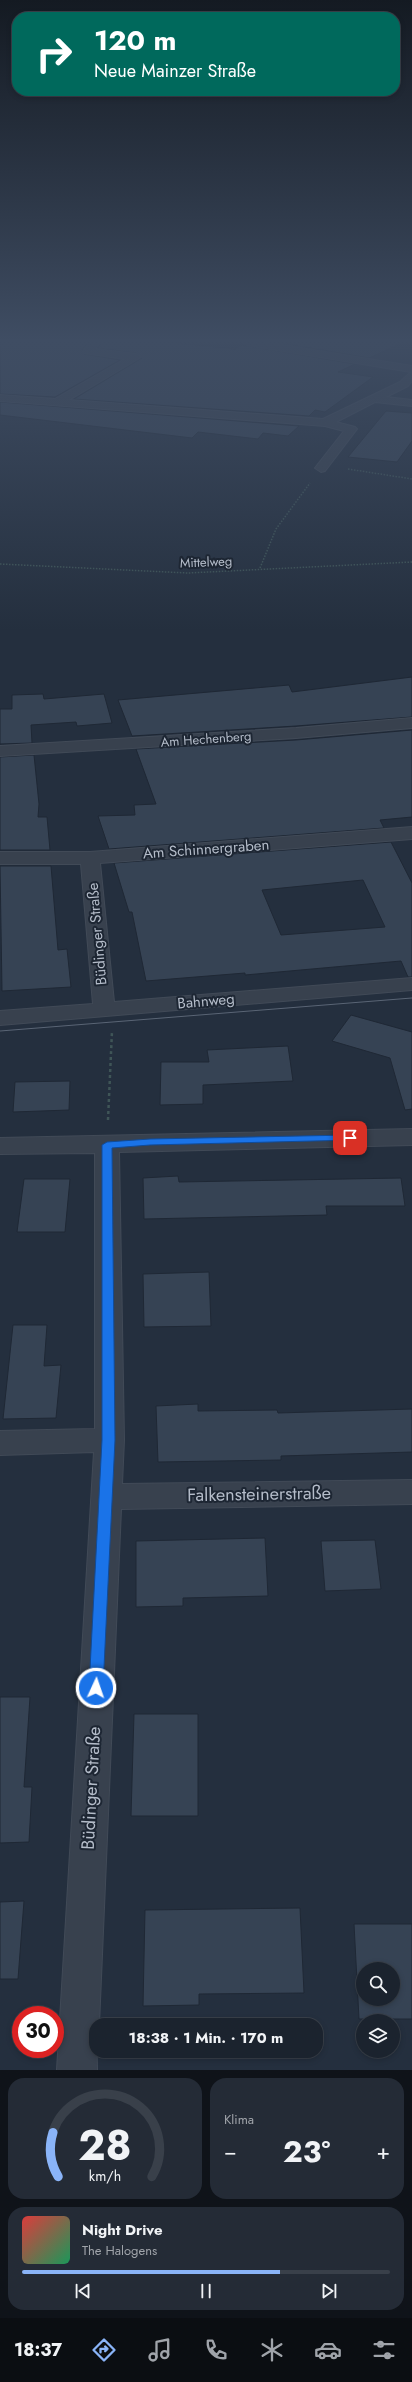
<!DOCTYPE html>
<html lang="de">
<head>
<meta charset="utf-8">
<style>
  body { margin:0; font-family:Jost,sans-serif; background:#242b36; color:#f1f3f6; height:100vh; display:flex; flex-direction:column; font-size:15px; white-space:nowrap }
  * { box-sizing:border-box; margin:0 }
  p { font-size:13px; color:#a0a4aa }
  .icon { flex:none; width:22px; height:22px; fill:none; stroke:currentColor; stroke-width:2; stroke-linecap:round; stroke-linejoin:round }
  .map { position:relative; height:2070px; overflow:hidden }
  .drawer { display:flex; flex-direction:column; gap:8px; padding:8px; background:#0f1319; flex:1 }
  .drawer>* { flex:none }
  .guide { position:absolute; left:12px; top:12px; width:388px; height:84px; border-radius:16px; box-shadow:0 2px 6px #0003,0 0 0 1px #39404a; background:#00695c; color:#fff; overflow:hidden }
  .buttons { position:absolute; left:356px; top:1962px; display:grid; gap:8px }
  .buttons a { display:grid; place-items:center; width:44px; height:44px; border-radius:50%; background:#1b232e; box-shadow:0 2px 6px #0003,0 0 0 1px #39404a; font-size:20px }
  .speed { position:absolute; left:12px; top:2006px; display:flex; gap:8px; font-size:20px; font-weight:700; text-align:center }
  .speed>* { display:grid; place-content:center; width:52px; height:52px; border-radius:50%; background:#1b232e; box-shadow:0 2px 6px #0003,0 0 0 1px #39404a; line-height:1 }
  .speed .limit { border:6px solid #d22; background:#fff; color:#111 }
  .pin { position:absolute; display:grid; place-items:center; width:34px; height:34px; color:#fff; margin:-17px; border-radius:8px; box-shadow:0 2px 6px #0006 }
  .me { position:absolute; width:44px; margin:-22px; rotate:3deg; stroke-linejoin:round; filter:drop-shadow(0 0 3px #0008) }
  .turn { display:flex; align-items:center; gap:14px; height:84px; padding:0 16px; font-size:18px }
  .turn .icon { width:52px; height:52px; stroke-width:2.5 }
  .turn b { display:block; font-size:28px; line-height:34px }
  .big { font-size:30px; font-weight:700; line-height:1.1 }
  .drawer .widget { flex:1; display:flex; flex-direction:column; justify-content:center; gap:6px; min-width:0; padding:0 14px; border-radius:16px; background:#242b36 }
  .drawer .dial { align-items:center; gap:0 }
  .dial svg { height:104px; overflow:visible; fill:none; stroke:#39404a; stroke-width:7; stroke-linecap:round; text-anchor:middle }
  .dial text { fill:#f1f3f6; stroke:none }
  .song { display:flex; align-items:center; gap:12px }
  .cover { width:48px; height:48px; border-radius:6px; background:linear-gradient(135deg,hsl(0 70% 55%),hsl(150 70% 35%)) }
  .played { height:4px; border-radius:2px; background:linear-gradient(90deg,#8ab4f8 70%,#39404a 70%) }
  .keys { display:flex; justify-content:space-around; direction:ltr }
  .heat { display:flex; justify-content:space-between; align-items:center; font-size:22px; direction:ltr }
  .drawer .tiles { flex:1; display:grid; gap:8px; grid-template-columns:1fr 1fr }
  .widget:last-child { grid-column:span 2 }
  .trip { position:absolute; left:89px; top:2018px; width:234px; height:40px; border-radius:16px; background:#1b232e; box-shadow:0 2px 6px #0003,0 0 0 1px #39404a; font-weight:700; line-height:40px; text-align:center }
  .tab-bar { display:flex; height:64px; justify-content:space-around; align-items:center; background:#0b0e12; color:#a0a4aa }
  .tab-bar .icon { width:28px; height:28px }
  .tab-bar .selected { color:#8ab4f8 }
  .tab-bar b { font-size:18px; color:#f1f3f6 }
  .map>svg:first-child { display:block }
  .building { fill:#364354; stroke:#1f2835; fill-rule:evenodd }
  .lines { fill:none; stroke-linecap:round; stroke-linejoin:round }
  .minor-casing { stroke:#414a57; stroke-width:2 }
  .path-far1 { stroke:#3f5557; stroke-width:1.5; stroke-dasharray:1.5 1.5; stroke-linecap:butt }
  .path { stroke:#3f5557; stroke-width:2.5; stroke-dasharray:3 3; stroke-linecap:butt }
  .minor { fill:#38414e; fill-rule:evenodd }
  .tram { stroke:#5a6575; stroke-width:1 }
  .route { fill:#1a73e8; stroke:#114b97 }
  .labels { text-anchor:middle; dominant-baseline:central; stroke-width:4; stroke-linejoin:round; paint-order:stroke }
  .far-street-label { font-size:13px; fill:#b4bcc9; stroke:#1d2633 }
  .street-label { font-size:15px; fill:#b4bcc9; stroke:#1d2633 }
  .near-street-label { font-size:18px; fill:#b4bcc9; stroke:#1d2633 }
</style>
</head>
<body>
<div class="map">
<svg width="412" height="2070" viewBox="0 0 412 2070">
  <rect width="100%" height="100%" fill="#242f3e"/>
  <!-- building -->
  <path class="building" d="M0,342H88L82,350L84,354L120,360L55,397L0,394Z
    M101,342H168L235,349L242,345L355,364L338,372L373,377L325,412L315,410L309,416L74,399L142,358L136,353L98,348Z
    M294,342H404L369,358L294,345Z
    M0,402L299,426L288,436L263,433L258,439L198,432L192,438L0,415Z
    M386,411L412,413V441L397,462L348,457Z
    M412,677V717L296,726L132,736L118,700L289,685L292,692Z
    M43,694L44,699L104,694L112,723L77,726L76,722L31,725L32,743L0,744V709H12V695Z
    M412,730V817L380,820L384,828L109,849L98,816L135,815L134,805L156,804L136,749L296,740Z
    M34,755L39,804L38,817H47L50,850H0V757Z
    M391,842L412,883V977H408L401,961L245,975V973L146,981L132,912H129L114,863ZM363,880L385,927L281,935L262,890Z
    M0,866H51L58,950L67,949L71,987L2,991Z
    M351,1015L412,1032V1109L405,1110L390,1058L332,1041Z
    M288,1046L293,1081L203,1085V1104L160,1105L161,1062H209L207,1050Z
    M70,1081L69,1110L13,1112L15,1082Z
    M178,1176L179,1182L401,1178L405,1206H326L327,1215L144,1219L143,1178Z
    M24,1179H70L65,1232H17Z
    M209,1272L211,1326L144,1327L143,1274Z
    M13,1325H47L44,1366L61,1365L56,1418L3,1419Z
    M198,1404V1411L277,1410L278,1413L412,1409V1452L281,1456V1460L158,1462L156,1406Z
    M265,1538L268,1596L183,1598V1606L136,1607V1541Z
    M375,1540L381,1589L325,1591L321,1541Z
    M0,1697H30L24,1787H32L29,1842L0,1843Z
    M134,1714H198V1816H131Z
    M24,1901L18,1979H0V1902Z
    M300,1908L304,1993L199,1994V2005L143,2006L145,1910Z
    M354,1924H412V2019H359ZM363,1969H393V1999H363Z"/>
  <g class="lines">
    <defs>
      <path id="minor" d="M90,342H100L95,349L136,354L141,357L69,400L323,419L400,382L411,372L247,345L242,342H263L412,366V381L408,386L386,397L412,400V406L375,402L336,422L355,427L357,429L325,471L321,472L315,468L344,431L325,426L0,401V395L55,399L125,359L84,353L83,351Z
        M412,718V728L296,738L0,756V746L296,728Z
        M412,827V839L100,863L114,1002L412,978V990L0,1025V1011L93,1004L81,864H0V852H90Z
        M412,1129V1145L119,1152L124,1440L122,1484L412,1480V1504L121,1509L99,2025H96L97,2070H57L94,1452L0,1455V1431L95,1429V1153L0,1154V1138Z"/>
    </defs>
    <!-- minor casing -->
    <use href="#minor" class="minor-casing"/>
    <!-- path-far1 -->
    <path class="path-far1" d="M348,469L412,479
      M0,564L188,573L412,562
      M260,568L276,529L310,483"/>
    <!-- path -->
    <path class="path" d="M108,1120L112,1031"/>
    <!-- minor -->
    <use href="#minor" class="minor"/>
    <!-- tram -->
    <path class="tram" d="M0,1031L412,998"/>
  </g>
  <!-- sky -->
  <linearGradient id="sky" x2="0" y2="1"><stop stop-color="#141a22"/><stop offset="0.54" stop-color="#3f4d63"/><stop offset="1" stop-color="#3f4d63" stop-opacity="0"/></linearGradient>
  <rect width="412" height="631" fill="url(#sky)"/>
  <!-- route -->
  <path class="route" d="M350,1135L355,1138L354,1140L150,1145L112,1148L115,1440L103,1688L101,1692L96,1694L91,1692L89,1688L102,1440V1145L107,1142L150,1139Z"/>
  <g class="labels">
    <!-- far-street labels -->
    <g class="far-street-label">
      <text transform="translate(206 562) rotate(-2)">Mittelweg</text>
      <text transform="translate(206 739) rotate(-4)">Am Hechenberg</text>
    </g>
    <!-- street labels -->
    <g class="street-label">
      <text transform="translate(206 849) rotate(-4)">Am Schinnergraben</text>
      <text transform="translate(97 934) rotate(-95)">Büdinger Straße</text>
      <text transform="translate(206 1001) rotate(-5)">Bahnweg</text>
    </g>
    <!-- near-street labels -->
    <g class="near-street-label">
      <text transform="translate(259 1494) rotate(-1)">Falkensteinerstraße</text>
      <text transform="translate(91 1788) rotate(-87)">Büdinger Straße</text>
    </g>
  </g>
</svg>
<div class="buttons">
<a><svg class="icon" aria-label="search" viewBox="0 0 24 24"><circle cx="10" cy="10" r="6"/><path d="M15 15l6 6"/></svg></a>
<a><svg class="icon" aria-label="layers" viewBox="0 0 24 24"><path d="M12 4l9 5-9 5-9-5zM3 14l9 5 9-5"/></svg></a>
</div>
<div class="speed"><div class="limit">30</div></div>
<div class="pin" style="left:350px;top:1138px;background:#d93025"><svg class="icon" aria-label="arrive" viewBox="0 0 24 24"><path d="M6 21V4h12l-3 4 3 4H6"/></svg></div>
<svg class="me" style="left:96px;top:1688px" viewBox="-20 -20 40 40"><circle r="17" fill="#1a73e8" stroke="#fff" stroke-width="3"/><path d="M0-11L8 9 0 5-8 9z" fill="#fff"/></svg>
<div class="trip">18:38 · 1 Min. · 170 m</div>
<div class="guide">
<div class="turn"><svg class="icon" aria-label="right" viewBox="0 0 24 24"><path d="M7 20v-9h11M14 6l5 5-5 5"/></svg><div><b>120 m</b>Neue Mainzer Straße</div></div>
</div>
</div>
<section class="drawer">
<div class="tiles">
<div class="widget dial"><svg viewBox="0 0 100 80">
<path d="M14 69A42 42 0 1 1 86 69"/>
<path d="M14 69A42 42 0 0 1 10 35" stroke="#8ab4f8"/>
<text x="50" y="56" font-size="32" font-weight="700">28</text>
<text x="50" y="72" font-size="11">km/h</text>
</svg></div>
<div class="widget"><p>Klima</p>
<div class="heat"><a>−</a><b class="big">23°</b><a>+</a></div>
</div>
<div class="widget">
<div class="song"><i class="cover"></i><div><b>Night Drive</b><p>The Halogens</p></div></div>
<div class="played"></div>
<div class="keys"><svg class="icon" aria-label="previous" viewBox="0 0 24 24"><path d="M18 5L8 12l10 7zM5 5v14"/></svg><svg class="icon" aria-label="pause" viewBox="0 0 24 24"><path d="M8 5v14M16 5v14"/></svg><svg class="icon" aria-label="next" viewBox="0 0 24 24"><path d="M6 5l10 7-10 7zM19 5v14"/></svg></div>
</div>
</div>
</section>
<nav class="tab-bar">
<b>18:37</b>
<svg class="icon selected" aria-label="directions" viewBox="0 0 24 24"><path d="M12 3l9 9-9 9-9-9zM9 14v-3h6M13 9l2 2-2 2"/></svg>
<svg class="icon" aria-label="music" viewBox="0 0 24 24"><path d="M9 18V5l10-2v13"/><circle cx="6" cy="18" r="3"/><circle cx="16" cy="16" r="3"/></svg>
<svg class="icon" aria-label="phone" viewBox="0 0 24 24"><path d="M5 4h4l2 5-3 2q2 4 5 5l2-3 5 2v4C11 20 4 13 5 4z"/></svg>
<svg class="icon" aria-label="climate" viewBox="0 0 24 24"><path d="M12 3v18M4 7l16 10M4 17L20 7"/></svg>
<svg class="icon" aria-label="car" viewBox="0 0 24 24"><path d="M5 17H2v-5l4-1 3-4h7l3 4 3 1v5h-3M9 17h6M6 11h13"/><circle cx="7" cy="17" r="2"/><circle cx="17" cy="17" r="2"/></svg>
<svg class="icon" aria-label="filters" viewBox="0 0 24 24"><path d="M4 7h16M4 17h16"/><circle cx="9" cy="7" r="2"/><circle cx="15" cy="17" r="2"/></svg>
</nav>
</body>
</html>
